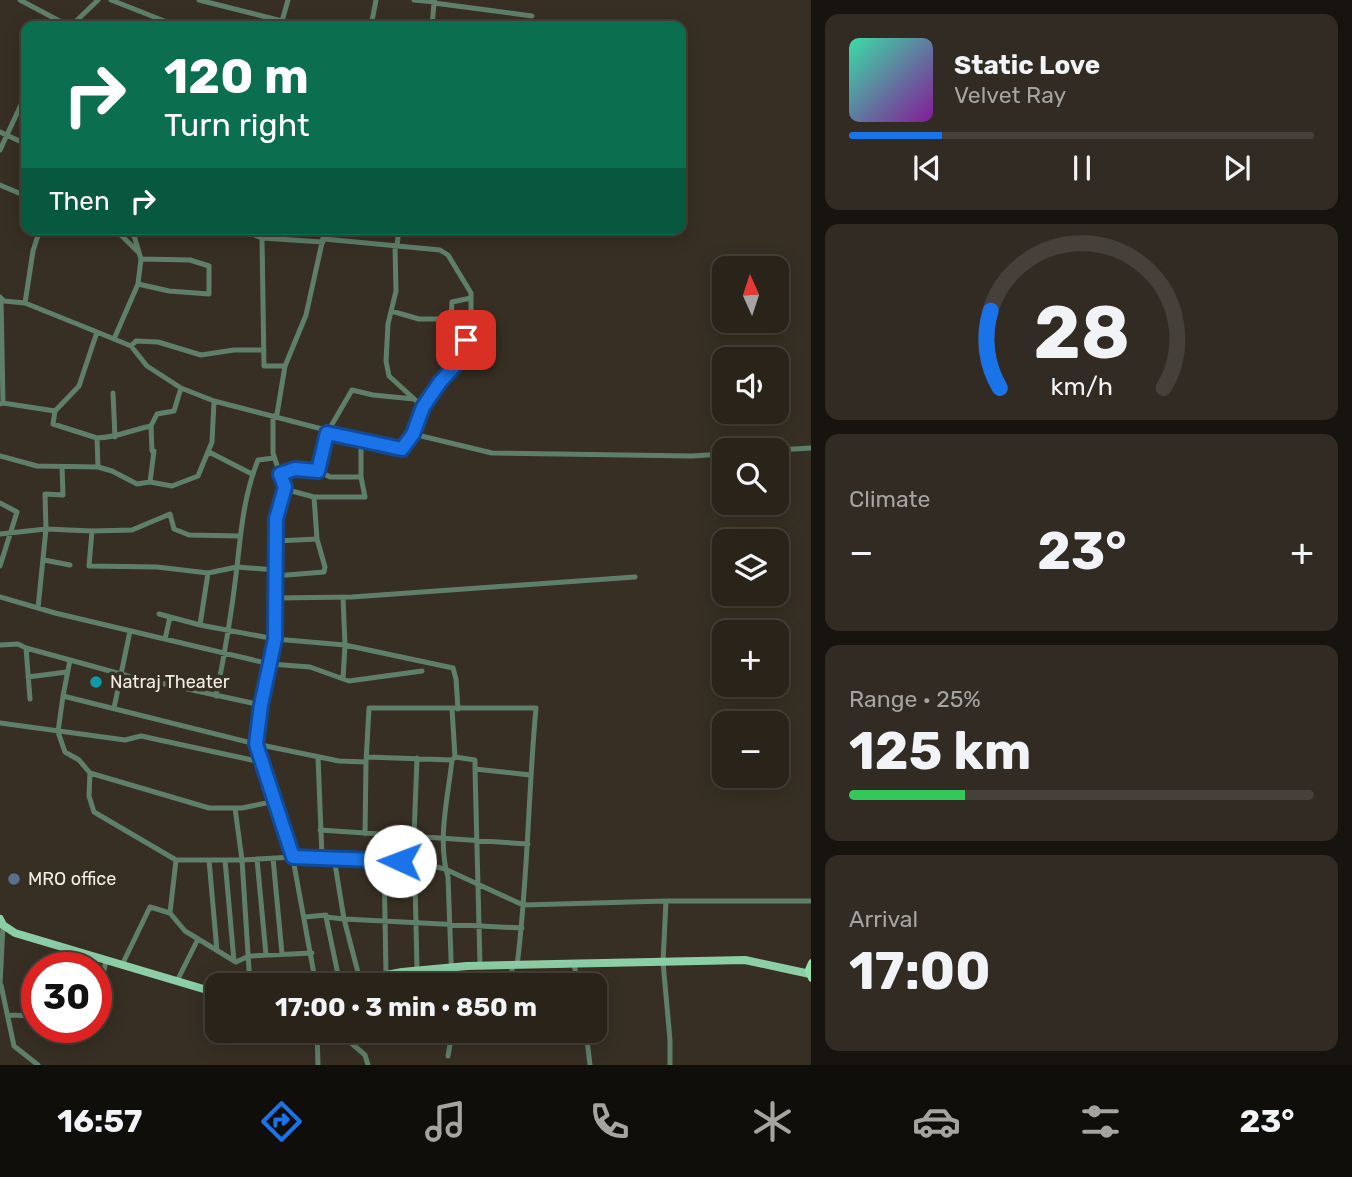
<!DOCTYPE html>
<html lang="en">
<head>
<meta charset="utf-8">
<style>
  body { margin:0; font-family:Rubik,sans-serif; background:#312b23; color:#f1f3f6; height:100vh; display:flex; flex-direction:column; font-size:26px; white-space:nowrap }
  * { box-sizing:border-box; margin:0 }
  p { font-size:23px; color:#a5a4a2 }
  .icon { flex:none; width:38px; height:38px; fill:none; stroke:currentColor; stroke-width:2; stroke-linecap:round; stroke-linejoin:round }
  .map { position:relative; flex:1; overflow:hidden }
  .sheet { display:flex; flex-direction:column; gap:14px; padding:14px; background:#17130e; width:541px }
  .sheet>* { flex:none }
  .banner { position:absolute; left:21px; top:21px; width:665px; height:214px; border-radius:14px; box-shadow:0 4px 18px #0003,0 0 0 2px #454039; background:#0b6e4f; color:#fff; overflow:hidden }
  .needle { width:46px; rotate:357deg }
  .tools { position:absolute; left:712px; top:256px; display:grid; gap:14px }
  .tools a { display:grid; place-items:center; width:77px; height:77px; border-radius:14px; background:#29231a; box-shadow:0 4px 18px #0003,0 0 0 2px #454039; font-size:35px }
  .speed { position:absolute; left:21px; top:952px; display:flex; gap:14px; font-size:35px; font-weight:700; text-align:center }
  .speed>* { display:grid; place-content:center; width:91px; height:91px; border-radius:50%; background:#29231a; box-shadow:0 4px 18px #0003,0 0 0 2px #454039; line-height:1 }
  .speed .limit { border:10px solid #d22; background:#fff; color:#111 }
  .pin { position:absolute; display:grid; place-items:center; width:60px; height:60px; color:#fff; margin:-30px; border-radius:14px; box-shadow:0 4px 10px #0006 }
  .me { position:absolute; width:77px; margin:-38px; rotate:272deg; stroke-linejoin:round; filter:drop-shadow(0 0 5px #0008) }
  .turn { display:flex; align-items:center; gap:24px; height:147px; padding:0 28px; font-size:32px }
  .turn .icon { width:91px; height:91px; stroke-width:2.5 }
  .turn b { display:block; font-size:49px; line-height:60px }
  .then { display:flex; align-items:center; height:66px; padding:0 28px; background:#0003; gap:14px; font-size:26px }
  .big { font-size:52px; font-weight:700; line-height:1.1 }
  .sheet .card { flex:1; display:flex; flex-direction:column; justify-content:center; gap:10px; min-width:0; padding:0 24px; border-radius:14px; background:#312b23 }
  .sheet .dial { align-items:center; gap:0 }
  .dial svg { height:182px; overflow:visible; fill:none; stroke:#454039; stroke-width:7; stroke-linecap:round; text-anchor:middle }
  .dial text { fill:#f1f3f6; stroke:none }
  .song { display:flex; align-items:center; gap:21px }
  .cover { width:84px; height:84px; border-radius:10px; background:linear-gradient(135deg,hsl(160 70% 55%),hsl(290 70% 35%)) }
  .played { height:7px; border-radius:4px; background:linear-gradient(90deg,#1a73e8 20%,#454039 20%) }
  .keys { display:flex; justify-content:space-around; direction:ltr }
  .heat { display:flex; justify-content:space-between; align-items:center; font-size:38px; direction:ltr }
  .charge { height:10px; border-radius:5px; background:linear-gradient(90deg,#34c759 25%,#454039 0) }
  .trip { position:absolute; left:205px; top:973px; width:402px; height:70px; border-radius:14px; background:#29231a; box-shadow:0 4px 18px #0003,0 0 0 2px #454039; font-weight:700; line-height:70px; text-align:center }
  .menu { display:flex; height:112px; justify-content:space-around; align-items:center; background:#100e0a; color:#a5a4a2 }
  .menu .icon { width:49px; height:49px }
  .menu .active { color:#1a73e8 }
  .menu b { font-size:32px; color:#f1f3f6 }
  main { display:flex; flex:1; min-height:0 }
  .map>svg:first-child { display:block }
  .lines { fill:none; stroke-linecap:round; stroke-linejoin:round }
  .minor { stroke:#607f6b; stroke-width:5 }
  .primary { stroke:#8ccea5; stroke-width:8 }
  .trunk { stroke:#94deb0; stroke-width:8 }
  .route-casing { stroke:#114b97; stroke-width:18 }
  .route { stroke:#1a73e8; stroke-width:12 }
  .culture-dot { fill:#0f9aa8; stroke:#372f23; stroke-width:2.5 }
  .service-dot { fill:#5c6f8a; stroke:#372f23; stroke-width:2.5 }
  .labels { text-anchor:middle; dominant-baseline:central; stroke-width:7; stroke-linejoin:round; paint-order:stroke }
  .poi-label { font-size:18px; fill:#f2ede5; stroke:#372f23; text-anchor:start }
</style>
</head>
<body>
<main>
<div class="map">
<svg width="812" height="1065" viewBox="0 0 812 1065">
  <rect width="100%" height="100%" fill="#372f23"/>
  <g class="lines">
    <!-- minor -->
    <path class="minor" d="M20,0L69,26
      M111,0L177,26
      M199,0L282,21L280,26
      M288,0L282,21L308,26
      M414,0L435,2
      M71,26L98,0
      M371,26L376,0
      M432,26L434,3L532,16
      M0,132L26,144
      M0,150L26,94
      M0,185L26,196
      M107,229L108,232L121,235L137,251
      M240,229L262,238L323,242
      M262,238L264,366H285
      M324,239L440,250L448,255L471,293V322
      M395,246L396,291L388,324L386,361L389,376L423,407
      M397,246L399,229
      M138,284L169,291L209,294V266L190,260L141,259
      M0,297L4,301L25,303L97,332
      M1,298L3,403
      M25,303L33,251L40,229
      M391,311L419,319H451L452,302L471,298
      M114,339L138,284L141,259L132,229
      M131,346L136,341L158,342L201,355L234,350H264
      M113,393L115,437
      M0,404L3,403L55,411L79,386L97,332L131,346L147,366L181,388L214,401L322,429L327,433L361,439V477
      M55,411L53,424L97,438L98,467
      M413,434L423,407L440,382L462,358L471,322L477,319
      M97,438C120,437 130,430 151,426
      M361,439L402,449L413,434L492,453L692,456L724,454
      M777,450L812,448
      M209,452L252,474
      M0,456L37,466L98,467L112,471L137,484L150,482L172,486L198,476L212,442L214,401
      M319,471L327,433L352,390L373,395L414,399
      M280,474L295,469L319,471L330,477H361L365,497H314
      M150,482L154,451H152L151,426L157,414L174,411L181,388
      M0,503L17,512L0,566
      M92,531L89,566L157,567L208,573L200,625L275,639L345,645L453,668L456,679L458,709
      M0,534L46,529L92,531L132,530L170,514L174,529L189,535L240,536
      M276,541L317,539L314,497L284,489
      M44,560L70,565
      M208,573L237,567L276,570
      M275,576L324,572L325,567L317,539
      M0,597L55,613L270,664L310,667L349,681L422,671
      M343,597L345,645L343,679
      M276,598L352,597L635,577
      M38,608L46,529L45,494L63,495L62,467
      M159,614L200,625
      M165,639L170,617
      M0,645L18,644L26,648
      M28,677L67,672
      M63,696L58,732L65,752L79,760L90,773
      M216,696C225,653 232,610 237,567C241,530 244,495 258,460L274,458
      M30,699L26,648L70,660L63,696L256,744L261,705L128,676L70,660
      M261,705L275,639L276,519L284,487L273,453V417L277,414L285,366L306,315L325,229
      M114,708L130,631
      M0,723L125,740L141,736L261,762
      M318,757L322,857
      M367,757L452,760L455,757L452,709
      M455,757L475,760V769L530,775
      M417,758L414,836L417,970
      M475,769L480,965
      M235,808L242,860H176L170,913L185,931L236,962L249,956L312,953
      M320,830L528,844
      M365,834L366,762
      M273,858L282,954
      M334,858L344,919L360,980
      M257,859L266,955
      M176,860L94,812L89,796L90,773L209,808H242L276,801
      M209,860L217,951
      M225,860L234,961
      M384,860L386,975
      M666,901H812
      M305,917L326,915V917L344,919L522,928
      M326,917L340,984
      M574,964L578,985
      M122,965L150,907L170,913
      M177,981L198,939
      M0,985L3,925
      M1,985L14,1046L38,1065
      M250,985L242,860L293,857L416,862L445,869L523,905L666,901L663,962L670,1040V1065
      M316,985L291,848L256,744L339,761L366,762L369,708H536C528,794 528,880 517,966
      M452,985L448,877C437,841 448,797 452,760
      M512,985V965
      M96,1011L106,960
      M8,1015L37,1016
      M317,1031L318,1065
      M337,1031L365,1055L368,1065
      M452,1031V1033L497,1039L556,1031
      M586,1031L590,1065
      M448,1056L452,1033"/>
    <!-- primary -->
    <path class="primary" d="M0,919L3,925L15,933L217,993
      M333,985L402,972L467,966L745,960L810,974"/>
    <!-- trunk -->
    <path class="trunk" d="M812,963L809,970L812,978"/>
  </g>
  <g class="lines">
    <defs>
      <path id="route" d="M400,861L293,857L256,744L261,705L275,639L276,519L285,487L280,474L295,469L318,471L327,433L402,449L413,434L423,407L440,382L462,358L466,340"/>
    </defs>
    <!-- route casing -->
    <use href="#route" class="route-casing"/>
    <!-- route -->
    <use href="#route" class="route"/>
  </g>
  <!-- markers -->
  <circle class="culture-dot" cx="96" cy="682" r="7"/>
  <circle class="service-dot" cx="14" cy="879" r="7"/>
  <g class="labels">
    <!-- poi labels -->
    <g class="poi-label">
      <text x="110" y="682">Natraj Theater</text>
      <text x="28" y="879">MRO office</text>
    </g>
  </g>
</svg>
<div class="tools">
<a><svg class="needle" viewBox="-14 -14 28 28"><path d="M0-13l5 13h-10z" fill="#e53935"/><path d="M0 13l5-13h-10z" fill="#a5a4a2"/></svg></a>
<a><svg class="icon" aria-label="sound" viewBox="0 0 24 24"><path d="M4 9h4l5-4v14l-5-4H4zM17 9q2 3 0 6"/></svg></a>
<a><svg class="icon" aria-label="search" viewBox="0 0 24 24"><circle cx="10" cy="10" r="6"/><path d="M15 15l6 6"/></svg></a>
<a><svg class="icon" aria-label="layers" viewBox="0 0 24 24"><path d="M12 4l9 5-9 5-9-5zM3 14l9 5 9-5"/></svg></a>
<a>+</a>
<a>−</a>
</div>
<div class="speed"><div class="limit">30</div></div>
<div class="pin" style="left:466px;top:340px;background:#d93025"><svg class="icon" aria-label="arrive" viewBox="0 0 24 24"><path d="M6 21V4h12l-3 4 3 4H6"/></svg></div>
<svg class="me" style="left:400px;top:861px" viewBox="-20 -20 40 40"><circle r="19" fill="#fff"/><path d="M0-13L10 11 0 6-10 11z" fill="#1a73e8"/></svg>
<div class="trip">17:00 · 3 min · 850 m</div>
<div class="banner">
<div class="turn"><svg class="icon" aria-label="right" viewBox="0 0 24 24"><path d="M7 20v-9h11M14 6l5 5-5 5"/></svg><div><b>120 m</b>Turn right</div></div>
<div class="then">Then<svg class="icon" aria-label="right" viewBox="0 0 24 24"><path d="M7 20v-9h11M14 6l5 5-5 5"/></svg></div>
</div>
</div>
<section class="sheet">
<div class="card">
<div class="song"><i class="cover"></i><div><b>Static Love</b><p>Velvet Ray</p></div></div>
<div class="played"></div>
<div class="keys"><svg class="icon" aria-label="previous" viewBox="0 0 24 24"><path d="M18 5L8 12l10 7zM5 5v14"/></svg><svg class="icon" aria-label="pause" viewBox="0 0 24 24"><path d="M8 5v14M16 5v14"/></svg><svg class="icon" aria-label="next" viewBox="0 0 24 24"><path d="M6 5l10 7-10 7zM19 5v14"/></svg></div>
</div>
<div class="card dial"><svg viewBox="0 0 100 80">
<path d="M14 69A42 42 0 1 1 86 69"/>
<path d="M14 69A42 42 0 0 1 10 35" stroke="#1a73e8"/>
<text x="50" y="56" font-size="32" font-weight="700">28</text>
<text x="50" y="72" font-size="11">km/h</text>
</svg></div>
<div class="card"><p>Climate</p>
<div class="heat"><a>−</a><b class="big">23°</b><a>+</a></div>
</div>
<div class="card"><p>Range · 25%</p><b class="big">125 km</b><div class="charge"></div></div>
<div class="card"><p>Arrival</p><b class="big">17:00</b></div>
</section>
</main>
<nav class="menu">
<b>16:57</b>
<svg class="icon active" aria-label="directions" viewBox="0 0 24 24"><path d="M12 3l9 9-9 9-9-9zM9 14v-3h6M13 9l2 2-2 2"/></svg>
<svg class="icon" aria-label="music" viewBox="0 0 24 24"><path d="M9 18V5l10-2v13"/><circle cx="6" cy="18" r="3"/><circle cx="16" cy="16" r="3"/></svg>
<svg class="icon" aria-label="phone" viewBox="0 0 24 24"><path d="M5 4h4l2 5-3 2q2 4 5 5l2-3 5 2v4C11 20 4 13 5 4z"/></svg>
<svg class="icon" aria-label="climate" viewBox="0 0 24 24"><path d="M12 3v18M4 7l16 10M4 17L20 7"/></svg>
<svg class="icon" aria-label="car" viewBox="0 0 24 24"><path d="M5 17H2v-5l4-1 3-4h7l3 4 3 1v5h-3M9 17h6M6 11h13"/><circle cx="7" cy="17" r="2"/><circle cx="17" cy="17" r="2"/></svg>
<svg class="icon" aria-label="filters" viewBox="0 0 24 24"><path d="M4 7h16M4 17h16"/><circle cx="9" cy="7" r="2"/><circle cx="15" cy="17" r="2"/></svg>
<b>23°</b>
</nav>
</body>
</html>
